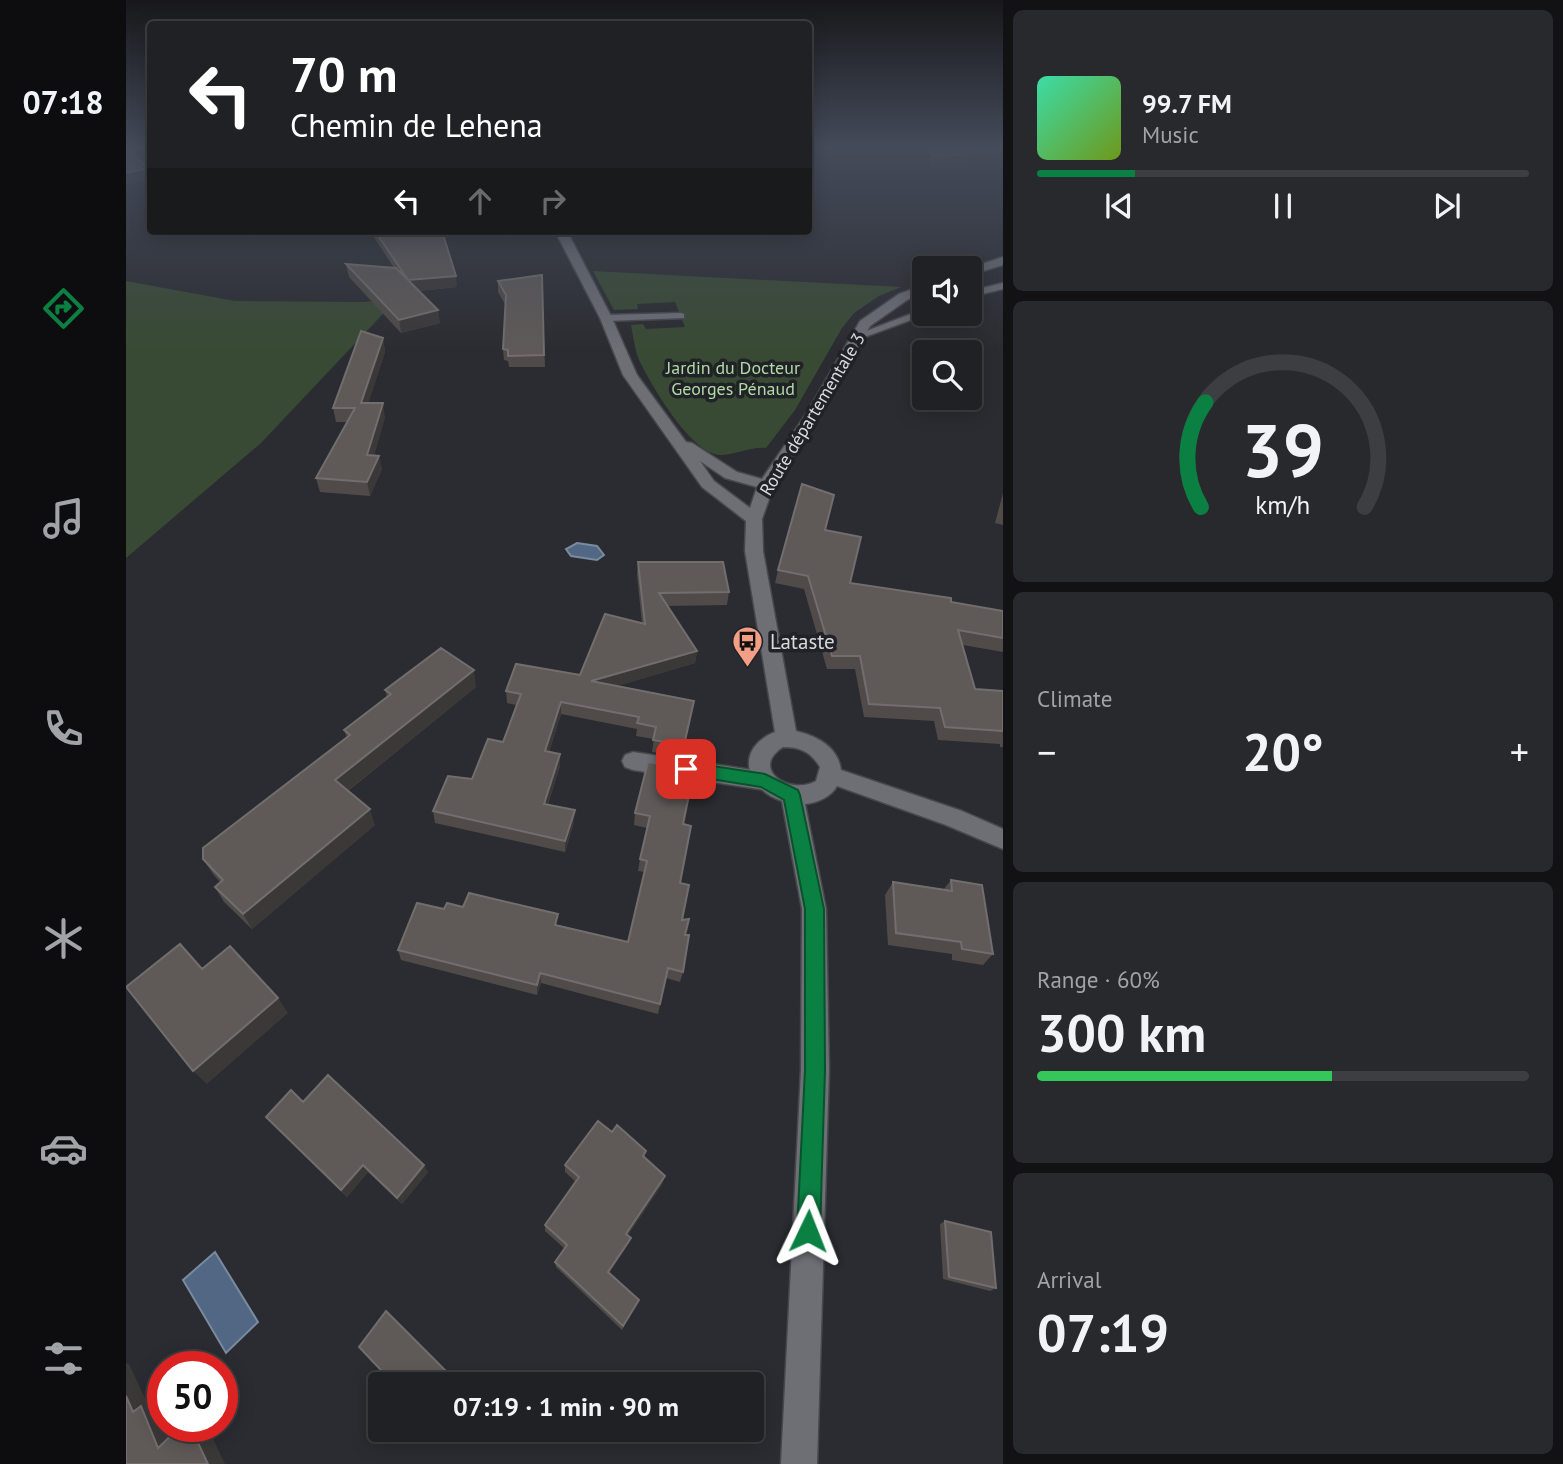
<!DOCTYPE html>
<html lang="en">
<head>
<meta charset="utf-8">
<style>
  body { margin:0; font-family:"PT Sans",sans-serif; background:#28292d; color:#f1f3f6; height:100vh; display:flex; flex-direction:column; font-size:26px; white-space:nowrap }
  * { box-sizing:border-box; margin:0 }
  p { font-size:23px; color:#a2a3a7 }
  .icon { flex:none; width:38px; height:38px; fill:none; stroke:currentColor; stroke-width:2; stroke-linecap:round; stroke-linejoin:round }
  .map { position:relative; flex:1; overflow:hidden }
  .panel { display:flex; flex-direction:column; gap:10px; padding:10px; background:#121214; width:560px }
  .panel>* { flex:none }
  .top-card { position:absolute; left:21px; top:21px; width:665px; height:214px; border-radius:7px; box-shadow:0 4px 18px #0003,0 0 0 2px #3d3e42; background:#202124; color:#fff; overflow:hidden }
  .tools { position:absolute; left:786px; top:256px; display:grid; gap:14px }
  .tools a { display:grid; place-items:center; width:70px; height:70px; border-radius:7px; background:#202125; box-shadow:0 4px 18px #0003,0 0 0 2px #3d3e42; font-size:35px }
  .speed { position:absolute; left:21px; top:1351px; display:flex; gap:14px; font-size:35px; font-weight:700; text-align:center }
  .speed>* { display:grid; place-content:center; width:91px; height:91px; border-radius:50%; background:#202125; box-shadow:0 4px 18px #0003,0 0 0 2px #3d3e42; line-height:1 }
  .speed .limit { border:10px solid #d22; background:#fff; color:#111 }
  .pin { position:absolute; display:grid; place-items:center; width:60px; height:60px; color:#fff; margin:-30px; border-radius:14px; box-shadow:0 4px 10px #0006 }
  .me { position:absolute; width:77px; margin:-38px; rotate:2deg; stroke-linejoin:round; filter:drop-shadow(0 0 5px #0008) }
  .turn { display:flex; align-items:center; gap:24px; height:147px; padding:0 28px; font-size:32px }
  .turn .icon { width:91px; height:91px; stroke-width:2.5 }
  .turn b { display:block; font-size:49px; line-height:60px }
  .lanes { display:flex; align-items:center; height:66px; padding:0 28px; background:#0003; justify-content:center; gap:35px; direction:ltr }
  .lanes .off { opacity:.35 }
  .big { font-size:52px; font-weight:600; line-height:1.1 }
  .panel .tile { flex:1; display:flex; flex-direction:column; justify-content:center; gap:10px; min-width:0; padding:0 24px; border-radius:10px; background:#28292d }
  .panel .dial { align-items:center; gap:0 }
  .dial svg { height:182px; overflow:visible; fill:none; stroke:#3d3e42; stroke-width:7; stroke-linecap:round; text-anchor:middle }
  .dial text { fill:#f1f3f6; stroke:none }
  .song { display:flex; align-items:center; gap:21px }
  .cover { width:84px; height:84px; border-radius:10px; background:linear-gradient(135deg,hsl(160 70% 55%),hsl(80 70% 35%)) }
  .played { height:7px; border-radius:4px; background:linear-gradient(90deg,#0b8043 20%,#3d3e42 20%) }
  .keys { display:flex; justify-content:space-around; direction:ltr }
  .heat { display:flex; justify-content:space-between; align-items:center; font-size:38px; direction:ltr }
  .charge { height:10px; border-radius:5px; background:linear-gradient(90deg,#34c759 60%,#3d3e42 0) }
  .trip { position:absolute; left:242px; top:1372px; width:396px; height:70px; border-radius:7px; background:#202125; box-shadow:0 4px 18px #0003,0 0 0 2px #3d3e42; font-weight:600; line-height:70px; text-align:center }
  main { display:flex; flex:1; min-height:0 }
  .tabs { display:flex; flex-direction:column; width:126px; justify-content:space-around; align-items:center; background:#0d0d0f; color:#a2a3a7 }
  .tabs .icon { width:49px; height:49px }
  .tabs .selected { color:#0b8043 }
  .tabs b { font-size:32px; color:#f1f3f6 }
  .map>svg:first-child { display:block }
  .green { fill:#394a34 }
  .water { fill:#516784; stroke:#7a8a9f; stroke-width:2 }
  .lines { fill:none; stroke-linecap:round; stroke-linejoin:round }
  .lane-casing { stroke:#46484c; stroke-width:3 }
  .street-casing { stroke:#46484c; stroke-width:3 }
  .secondary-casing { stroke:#46484c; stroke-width:3 }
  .lane { fill:#6d6f75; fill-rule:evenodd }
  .street { fill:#6d6f75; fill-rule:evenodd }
  .secondary { fill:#6d6f75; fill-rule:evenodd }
  .wall { fill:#504b48 }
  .shaded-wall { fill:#3b3838 }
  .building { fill:#5f5a58; stroke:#726e6d; stroke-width:2 }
  .route { fill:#0b8043; stroke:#07532c; stroke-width:2 }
  .labels { text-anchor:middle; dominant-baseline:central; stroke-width:7; stroke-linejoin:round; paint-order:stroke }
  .far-park-label { font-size:18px; fill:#b1daa5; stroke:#212227 }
  .far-street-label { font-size:18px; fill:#d9dade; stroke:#212227 }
  .poi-label { font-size:21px; fill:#d9dade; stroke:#212227; text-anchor:start }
</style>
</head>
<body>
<main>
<nav class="tabs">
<b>07:18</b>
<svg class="icon selected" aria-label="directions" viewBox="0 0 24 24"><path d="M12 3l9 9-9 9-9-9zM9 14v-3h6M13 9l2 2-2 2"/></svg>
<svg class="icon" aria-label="music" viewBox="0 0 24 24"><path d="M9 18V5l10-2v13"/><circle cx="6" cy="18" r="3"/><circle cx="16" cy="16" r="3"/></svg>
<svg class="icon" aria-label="phone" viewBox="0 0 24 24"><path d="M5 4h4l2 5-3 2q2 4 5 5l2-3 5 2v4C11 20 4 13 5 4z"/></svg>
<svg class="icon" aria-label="climate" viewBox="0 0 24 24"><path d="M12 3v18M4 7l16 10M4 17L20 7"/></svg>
<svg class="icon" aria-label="car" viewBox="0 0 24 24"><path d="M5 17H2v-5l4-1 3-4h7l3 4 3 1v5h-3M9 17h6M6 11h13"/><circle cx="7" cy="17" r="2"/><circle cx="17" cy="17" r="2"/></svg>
<svg class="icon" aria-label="filters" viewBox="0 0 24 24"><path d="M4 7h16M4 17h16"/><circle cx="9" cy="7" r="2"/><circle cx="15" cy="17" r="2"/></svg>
</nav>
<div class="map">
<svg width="877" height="1464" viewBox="0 0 877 1464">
  <rect width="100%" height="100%" fill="#2b2c31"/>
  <!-- green -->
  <path class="green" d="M467,271L775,287L753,296L728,313L716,328L669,410L640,448C626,446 605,456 593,455C564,452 526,386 514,362C509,351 507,336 505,325L517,324L520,329L559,327L549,302L511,304L512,309L488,310Z
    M0,281L109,301L239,302L272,298L135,443L0,558Z"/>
  <!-- water -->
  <path class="water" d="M451,543L471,546L478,555L471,560L445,556L440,549Z
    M89,1252L132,1322L100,1353L57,1280Z"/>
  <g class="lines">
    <defs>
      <path id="lane" d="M877,283V289L844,297V291Z
        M798,309V313L801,314L736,338L727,336Z
        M555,313L558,314V318L480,321L475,318L480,315Z"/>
      <path id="street" d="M0,146H20L0,152Z
        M507,752L639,772L647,775L650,781L647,787L639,790L507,770L499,767L496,761L499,755Z"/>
      <path id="secondary" d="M429,231H441L486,318L511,375L560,442L566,443L611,472L636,479L682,411L734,321L773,294L798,285V293L781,300L744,326L696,411L648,485L636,519L637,551L670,731C691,736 712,747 715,770L836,811L877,829V849L820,825L711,786C705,797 691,803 679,804L700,909L703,1070L691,1464H655L675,1070L676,909L656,801C618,788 609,748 649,732L619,551L620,521L576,487L497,375L474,318ZM574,461L599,478L631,487L624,508L588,481ZM657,747C674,747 685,752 694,767L690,781C664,796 623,769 657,747Z
        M877,257V265L844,275V268Z"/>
    </defs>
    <!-- lane casing -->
    <use href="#lane" class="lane-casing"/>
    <!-- street casing -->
    <use href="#street" class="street-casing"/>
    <!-- secondary casing -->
    <use href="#secondary" class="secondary-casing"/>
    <!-- lane -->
    <use href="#lane" class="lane"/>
    <!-- street -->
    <use href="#street" class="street"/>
    <!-- secondary -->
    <use href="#secondary" class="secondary"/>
  </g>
  <!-- wall -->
  <path class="wall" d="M799,146H877V158L806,166L803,149Z
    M244,231H327L317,233L331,287L293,291L314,323L275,333L223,277L220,264L268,268Z
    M416,275L419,367H383L382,361L378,360L377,349L379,304L372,292V281Z
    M257,338L259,352L242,403L259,417L248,455L256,469L244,496L194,492L190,478L221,422H210L207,408Z
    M877,493V525L869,523Z
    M699,530L724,583L877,611V652L837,645L849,689L877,691V747H874V744L812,740L808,721L738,717L729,669H701L678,589L649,583L652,570Z
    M512,562L603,592L601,605L541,606L571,651L569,663L491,686L568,701L556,757L526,752L528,739L510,736L511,729L435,714L423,752L434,754V766L422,804L448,822L439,852L309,823L307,811L346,779L377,742L390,705L381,703L380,691L454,675L516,623L511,575Z
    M350,687L222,791L249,825L126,929L98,902L89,887L94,882L87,874L77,859L221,738L218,730L261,697L259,690Z
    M552,778L557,824L554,883L557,972L554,982L540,978L532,1014L415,983L411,995L275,960L272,950L318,909L337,907L432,925L502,942L519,872L512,871L514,859L521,828L508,825L509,813Z
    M825,880L867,954L857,965L826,960V954L762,945L759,895L767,882L818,889Z
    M177,1102L302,1172L276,1204L242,1172L221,1197L148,1125Z
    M486,1132L520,1151L518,1158L537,1183L502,1235L505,1238L503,1243L483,1273L513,1300L496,1330L430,1267L429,1262L439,1249L419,1231V1225L450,1182L439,1172V1165Z
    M819,1221L870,1288L864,1291L817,1279L814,1224Z"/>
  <!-- shaded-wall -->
  <path class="shaded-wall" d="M877,150V158L806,166L808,157Z
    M23,168L24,174V179L0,185V173Z
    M330,276L331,287L283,292L282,280Z
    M312,310L314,323L275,333L273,320Z
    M257,338L259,352L238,417L235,403Z
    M257,403L259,417L244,468L241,455Z
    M253,456L256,469L244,496L241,482Z
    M571,651L569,663L464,694L465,681Z
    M348,670L350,687L215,796L209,780Z
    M435,702V714L419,763V751Z
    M434,754V766L418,815V804Z
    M244,809L249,825L126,929L117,914Z
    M449,810L448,822L439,852V841Z
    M414,973L415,983L411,995V985Z
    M152,998L162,1013L81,1084L67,1071Z
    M237,1165L242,1172L221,1197L215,1190Z
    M298,1165L302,1172L276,1204L271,1198Z
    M539,1176L537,1183L499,1239L500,1234Z
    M505,1238L503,1243L480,1276L482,1272Z
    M260,1311L326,1377L321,1384H319Z
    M0,1363L3,1364L23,1407L33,1408L37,1415V1426H41L51,1448H32L7,1412L0,1396Z
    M64,1426H81L99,1464H82Z"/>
  <!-- building -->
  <path class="building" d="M806,146H877V150L808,157Z
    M0,148L23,168L0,173Z
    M249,231H316L330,276L282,280Z
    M220,264L270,268L312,310L273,320Z
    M416,275L418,355L382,356V350L377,349L380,295L372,281Z
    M235,331L257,338L235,403H257L241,455L253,456L241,482L190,478L229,408H207Z
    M676,484L708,495L699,530L735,537L724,583L825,598V602L877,611V638L832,630L849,689L877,691V731L819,727L814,708L743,704L734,656H706L682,576L652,570Z
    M512,562H597L603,592L533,593L571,651L465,681L568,701L558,745L527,740L530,727L511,723L513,717L435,702L419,751L434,754L418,804L449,810L439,841L307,811L322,776L346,779L362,739L377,742L395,694L380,691L390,664L454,675L479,614L519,624Z
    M315,648L348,670L209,780L244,809L117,914L89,887L97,880L77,859V848L224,735L218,730L265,694L259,690Z
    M522,762L553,767L551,777L566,781L557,824L565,826L554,883L563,885L556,920L563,919L559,935H563L557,972L542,968L534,1004L414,973L411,985L272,950L291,903L318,909L321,903L337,907L343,893L432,914L429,925L502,942L521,861L514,859L524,816L509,813Z
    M825,880L856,885L867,954L836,949L835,942L770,933L767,882L826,891Z
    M54,944L76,969L104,946L152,998L67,1071L0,987Z
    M202,1075L298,1165L271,1198L237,1165L215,1190L140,1117L165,1090L177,1102Z
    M472,1121L486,1132L491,1125L520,1151L517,1156L539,1176L500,1234L505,1238L482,1272L513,1300L497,1326L429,1262L441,1245L419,1225L453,1177L439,1165Z
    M819,1221L865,1232L870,1288L823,1277Z
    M260,1311L325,1376L319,1384H268L233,1347Z
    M0,1396L7,1412L15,1406L32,1448L55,1426H64L82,1464H0Z"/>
  <!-- sky -->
  <linearGradient id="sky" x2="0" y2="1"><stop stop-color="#18181b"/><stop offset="0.42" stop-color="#444b5a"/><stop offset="1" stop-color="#444b5a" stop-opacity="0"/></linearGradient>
  <rect width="877" height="351" fill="url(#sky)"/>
  <!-- route -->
  <path class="route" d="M560,762L639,774L672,790L674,795L698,909L699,1070L694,1231L691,1239L682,1242L674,1239L671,1231L679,1070V909L658,800L635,787L554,774L552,769L554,764Z"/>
  <!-- icons -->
  <defs>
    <symbol id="bus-pin" viewBox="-11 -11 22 30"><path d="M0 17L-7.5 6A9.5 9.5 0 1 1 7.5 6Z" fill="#f39f85" stroke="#212227"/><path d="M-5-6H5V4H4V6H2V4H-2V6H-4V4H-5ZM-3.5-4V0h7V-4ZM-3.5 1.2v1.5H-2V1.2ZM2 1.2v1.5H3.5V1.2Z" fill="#111"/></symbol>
  </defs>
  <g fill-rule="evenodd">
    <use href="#bus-pin" x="604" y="624" width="35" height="47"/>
  </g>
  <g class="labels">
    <!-- far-park labels -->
    <g class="far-park-label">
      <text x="607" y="367">Jardin du Docteur<tspan x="607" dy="21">Georges Pénaud</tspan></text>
    </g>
    <!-- far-street labels -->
    <g class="far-street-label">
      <text transform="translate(686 414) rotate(-59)">Route départementale 3</text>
    </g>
    <!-- poi labels -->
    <g class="poi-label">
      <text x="644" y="641">Lataste</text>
    </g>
  </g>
</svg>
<div class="tools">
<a><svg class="icon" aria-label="sound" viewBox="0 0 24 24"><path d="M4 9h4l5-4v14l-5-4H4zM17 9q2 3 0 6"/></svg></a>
<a><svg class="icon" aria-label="search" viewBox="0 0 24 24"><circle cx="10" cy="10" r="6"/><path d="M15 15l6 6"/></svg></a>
</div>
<div class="speed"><div class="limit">50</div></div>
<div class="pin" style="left:560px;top:769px;background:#d93025"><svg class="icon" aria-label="arrive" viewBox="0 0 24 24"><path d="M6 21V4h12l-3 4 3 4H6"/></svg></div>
<svg class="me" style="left:682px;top:1231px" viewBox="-20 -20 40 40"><path d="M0-17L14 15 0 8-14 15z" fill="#0b8043" stroke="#fff" stroke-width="4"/></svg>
<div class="trip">07:19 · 1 min · 90 m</div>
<div class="top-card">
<div class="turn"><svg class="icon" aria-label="left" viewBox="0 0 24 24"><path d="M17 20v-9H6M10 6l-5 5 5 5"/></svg><div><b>70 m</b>Chemin de Lehena</div></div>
<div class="lanes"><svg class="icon" aria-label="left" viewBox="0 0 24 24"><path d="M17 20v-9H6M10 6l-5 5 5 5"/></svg><svg class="icon off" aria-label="ahead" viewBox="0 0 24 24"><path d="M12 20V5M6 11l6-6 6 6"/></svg><svg class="icon off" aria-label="right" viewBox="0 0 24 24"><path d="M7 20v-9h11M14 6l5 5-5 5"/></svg></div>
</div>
</div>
<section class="panel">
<div class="tile">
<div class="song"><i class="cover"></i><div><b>99.7 FM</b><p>Music</p></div></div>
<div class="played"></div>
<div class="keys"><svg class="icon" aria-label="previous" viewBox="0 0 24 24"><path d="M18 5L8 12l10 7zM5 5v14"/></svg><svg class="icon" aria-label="pause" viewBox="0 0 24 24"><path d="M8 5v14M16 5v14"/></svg><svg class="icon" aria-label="next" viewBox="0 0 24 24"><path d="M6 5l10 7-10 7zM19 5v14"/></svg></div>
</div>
<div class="tile dial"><svg viewBox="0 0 100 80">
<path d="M14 69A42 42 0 1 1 86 69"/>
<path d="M14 69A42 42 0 0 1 16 23" stroke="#0b8043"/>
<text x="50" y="56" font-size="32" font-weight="700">39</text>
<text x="50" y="72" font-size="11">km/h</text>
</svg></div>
<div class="tile"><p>Climate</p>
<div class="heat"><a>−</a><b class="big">20°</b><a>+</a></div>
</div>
<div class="tile"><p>Range · 60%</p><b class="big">300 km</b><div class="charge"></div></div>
<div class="tile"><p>Arrival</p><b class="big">07:19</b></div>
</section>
</main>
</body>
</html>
